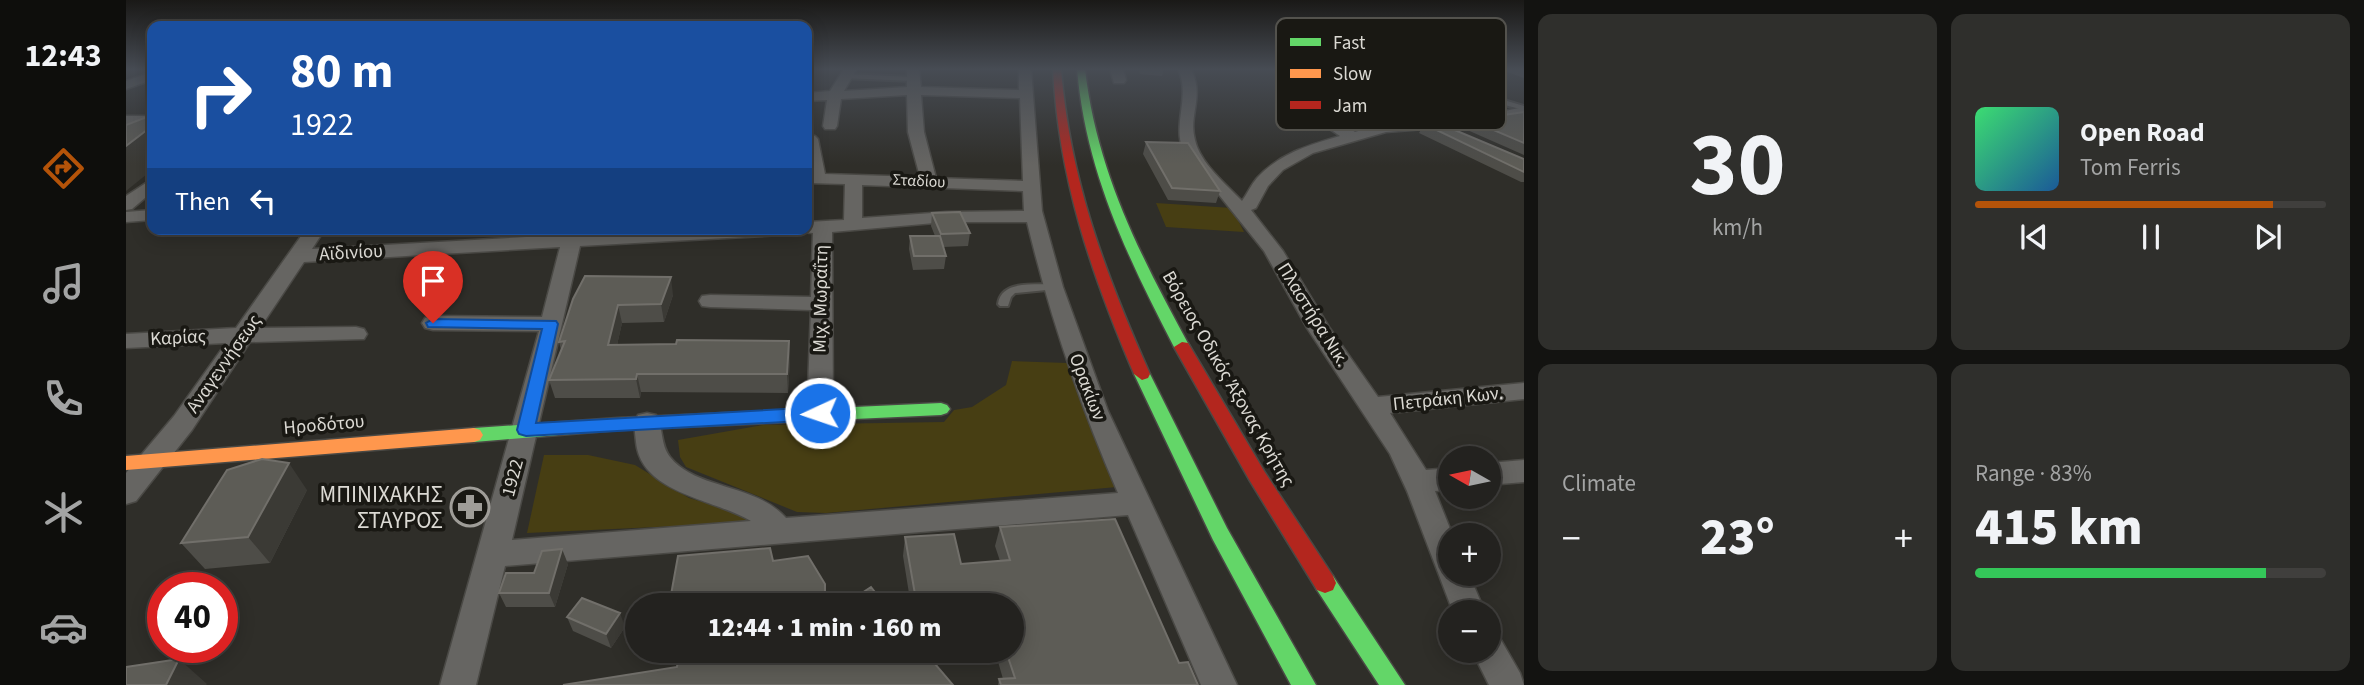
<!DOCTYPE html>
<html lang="en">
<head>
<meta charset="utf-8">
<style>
  body { margin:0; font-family:"Source Sans 3",sans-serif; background:#2f2f2c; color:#f1f3f6; height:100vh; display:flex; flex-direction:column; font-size:26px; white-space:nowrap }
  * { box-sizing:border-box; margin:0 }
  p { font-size:23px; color:#a3a4a4 }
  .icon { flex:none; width:38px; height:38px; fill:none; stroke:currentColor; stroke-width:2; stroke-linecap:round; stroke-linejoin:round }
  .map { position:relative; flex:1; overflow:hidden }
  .drawer { display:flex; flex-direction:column; gap:14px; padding:14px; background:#131311; width:840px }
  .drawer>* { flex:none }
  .banner { position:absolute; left:21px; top:21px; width:665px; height:214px; border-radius:14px; box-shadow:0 4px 18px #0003,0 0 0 2px #403f3d; background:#1a4fa0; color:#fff; overflow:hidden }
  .needle { width:46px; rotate:279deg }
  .tools { position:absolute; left:1312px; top:446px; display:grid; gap:14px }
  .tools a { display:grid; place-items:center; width:63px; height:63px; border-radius:50%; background:#23221f; box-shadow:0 4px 18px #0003,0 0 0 2px #403f3d; font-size:35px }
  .speed { position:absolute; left:21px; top:572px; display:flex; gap:14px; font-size:35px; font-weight:700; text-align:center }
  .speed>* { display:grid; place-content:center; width:91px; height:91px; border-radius:50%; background:#23221f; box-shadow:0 4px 18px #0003,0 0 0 2px #403f3d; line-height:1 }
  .speed .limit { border:10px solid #d22; background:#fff; color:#111 }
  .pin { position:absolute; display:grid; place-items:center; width:60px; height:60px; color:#fff; margin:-72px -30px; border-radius:50% 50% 50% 0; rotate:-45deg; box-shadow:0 0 7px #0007 }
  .pin .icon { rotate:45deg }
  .me { position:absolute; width:77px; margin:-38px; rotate:267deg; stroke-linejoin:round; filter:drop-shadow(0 0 5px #0008) }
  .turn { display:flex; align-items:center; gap:24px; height:147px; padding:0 28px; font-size:32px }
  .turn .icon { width:91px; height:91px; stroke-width:2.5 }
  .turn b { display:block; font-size:49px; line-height:60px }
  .then { display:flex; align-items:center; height:66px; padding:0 28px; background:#0003; gap:14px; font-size:26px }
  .big { font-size:52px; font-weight:800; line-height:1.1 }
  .drawer .widget { flex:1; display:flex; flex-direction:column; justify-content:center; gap:10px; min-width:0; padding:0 24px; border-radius:14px; background:#2f2f2c }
  .drawer .dial { align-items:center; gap:0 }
  .dial b { font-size:91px; line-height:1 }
  .song { display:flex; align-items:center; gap:21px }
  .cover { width:84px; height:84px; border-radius:10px; background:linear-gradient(135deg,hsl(140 70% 55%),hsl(210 70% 35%)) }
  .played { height:7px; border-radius:4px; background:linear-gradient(90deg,#b45309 85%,#403f3d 85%) }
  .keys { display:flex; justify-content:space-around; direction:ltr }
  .heat { display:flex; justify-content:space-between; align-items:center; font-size:38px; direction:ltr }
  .charge { height:10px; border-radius:5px; background:linear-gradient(90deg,#34c759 83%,#403f3d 0) }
  .drawer .tiles { flex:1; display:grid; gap:14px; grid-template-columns:repeat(2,1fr) }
  .trip { position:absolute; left:499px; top:593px; width:399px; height:70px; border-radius:35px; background:#23221f; box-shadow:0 4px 18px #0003,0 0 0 2px #403f3d; font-weight:800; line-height:70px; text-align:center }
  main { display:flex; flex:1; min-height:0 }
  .tab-bar { display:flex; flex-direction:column; width:126px; justify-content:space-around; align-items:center; background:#0e0e0c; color:#a3a4a4 }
  .tab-bar .icon { width:49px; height:49px }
  .tab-bar .on { color:#b45309 }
  .tab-bar b { font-size:32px; color:#f1f3f6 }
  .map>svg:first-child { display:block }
  .green { fill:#473e13 }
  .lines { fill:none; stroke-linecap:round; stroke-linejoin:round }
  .lane-casing { stroke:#4a4945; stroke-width:4 }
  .street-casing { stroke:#4a4945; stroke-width:3 }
  .fast-casing { stroke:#4a4945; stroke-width:3 }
  .slow-casing { stroke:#4a4945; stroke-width:3 }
  .jam-casing { stroke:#4a4945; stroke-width:3 }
  .lane { fill:#666562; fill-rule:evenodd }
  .street { fill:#666562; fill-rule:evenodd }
  .fast { fill:#63d668; fill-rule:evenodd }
  .slow { fill:#ff974d; fill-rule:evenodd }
  .jam { fill:#b3261e; fill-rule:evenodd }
  .wall { fill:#4e4d48 }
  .shaded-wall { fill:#3b3a35 }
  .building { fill:#5d5c56; stroke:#716f6a; stroke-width:2 }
  .route { fill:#1a73e8; stroke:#114b97; stroke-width:2 }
  .labels { text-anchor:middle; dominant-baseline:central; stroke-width:7; stroke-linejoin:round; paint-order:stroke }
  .far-street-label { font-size:16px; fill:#dbd9d3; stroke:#191813 }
  .street-label { font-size:19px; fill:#dbd9d3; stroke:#191813 }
  .near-poi-label { font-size:23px; fill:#dbd9d3; stroke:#191813; text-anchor:end }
  .key { fill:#191813; stroke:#53524d; stroke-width:2 }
  .key-label { font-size:19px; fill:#dbd9d3 }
</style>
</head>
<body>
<main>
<nav class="tab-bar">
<b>12:43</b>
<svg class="icon on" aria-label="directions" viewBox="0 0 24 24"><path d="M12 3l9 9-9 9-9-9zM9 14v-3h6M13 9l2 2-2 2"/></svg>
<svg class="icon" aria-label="music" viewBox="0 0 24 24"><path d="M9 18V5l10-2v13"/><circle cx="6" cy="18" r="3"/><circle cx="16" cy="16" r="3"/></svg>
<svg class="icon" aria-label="phone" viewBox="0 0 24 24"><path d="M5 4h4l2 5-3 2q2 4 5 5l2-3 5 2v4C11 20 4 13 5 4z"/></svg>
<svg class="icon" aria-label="climate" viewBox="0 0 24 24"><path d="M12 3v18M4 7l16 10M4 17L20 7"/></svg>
<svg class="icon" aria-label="car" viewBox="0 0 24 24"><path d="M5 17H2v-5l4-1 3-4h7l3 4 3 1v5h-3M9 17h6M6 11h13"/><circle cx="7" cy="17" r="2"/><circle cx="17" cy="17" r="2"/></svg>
</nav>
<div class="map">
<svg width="1398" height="685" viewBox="0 0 1398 685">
  <rect width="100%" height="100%" fill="#2f2e29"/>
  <!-- green -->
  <path class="green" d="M1030,203L1106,208L1118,232L1040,227Z
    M886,361L941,363L991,487L700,513L671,512L560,467L554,457L552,440L637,425L818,422L828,410L846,407L880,385Z
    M418,455H462L509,465L563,498L608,511L622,518L617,523L401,533Z"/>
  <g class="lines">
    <defs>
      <path id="lane" d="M1298,69H1308L1371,93L1381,101L1398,106V110L1375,104L1343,109V105L1371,100Z
        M720,74L787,77L791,79L787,81L717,78L716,76Z
        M927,284L931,285L933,287L931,289L889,293L885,297L882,306H874L872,304C875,280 908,285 927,284Z"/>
      <path id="street" d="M718,69H731L718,91L781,87V69H793L795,87L893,90V69H905L916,211L937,287L982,411L1111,685H1075L1002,515L379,566L350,685H314L413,331L307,330L299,328L296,323L299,318L307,316L416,317L434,247L178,262L134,328L230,327L238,329L241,334L238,339L124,342L66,430L10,501L0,504V473L48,416L100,343L0,348V334L110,328L180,229H199L186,249L437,235L439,229H457L456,234L549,229H664L655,235L454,246L386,540L625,521C589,499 515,494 510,442C509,432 507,424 512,415L521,413L530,415C538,429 534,444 544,457C570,490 629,483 660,518L992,493C953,403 924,317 901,222H820L706,232L707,413L703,419L694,422L685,419L681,413L685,310L584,307L576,306L573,301L576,296L584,295L685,297L687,233L674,232L673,229H681V222L718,220L719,184L681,183V135L689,136L692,139L699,174L794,177L782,132L781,95L715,99L711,126L709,129H699L697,126L701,100L681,101V93L704,91ZM795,95L894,98L897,181L810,178L798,132ZM736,185L897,191L898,211L820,212L736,218Z
        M984,69H997L1000,80L998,83H988Z
        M1052,69H1065C1079,97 1062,114 1069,140C1074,163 1100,184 1116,201C1121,194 1125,185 1131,178C1154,153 1183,145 1214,136C1198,124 1165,109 1161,89L1171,81L1207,71L1212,72V78L1181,87L1175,92L1183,101L1229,132L1259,123L1280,122L1227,86L1214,69H1227C1239,82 1280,114 1297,120C1313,125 1379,111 1398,107V116L1373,123L1260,132L1187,153L1157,170L1142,186L1130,208L1125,210L1157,251L1203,327L1252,397L1398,383V399L1264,413L1300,470L1325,468V490L1309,491L1327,536H1325V574H1343L1359,612H1327L1281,491L1264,454L1181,328L1138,251L1057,150C1046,123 1065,97 1052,69Z
        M26,72V80L0,89V81Z
        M0,116H26V124H0Z
        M26,179V192L6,209L0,210V196Z
        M26,210V220L0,222V212Z
        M1398,460V482L1363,485V463Z
        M1363,635L1375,640L1394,673L1398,685H1363L1346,651H1363Z"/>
      <path id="fast" d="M951,69H959C971,173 1015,257 1064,347L1062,351L1056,352L1048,347C1001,256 960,172 951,69Z
        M1016,368L1024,374L1101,528L1190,685H1165L1087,540L1008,374Z
        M815,403L821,405L824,409L821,413L815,415L492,430L348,442L342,440L339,435L342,430L348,428L492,418Z
        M1199,573L1207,576L1279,685H1253L1191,590L1188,583L1191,576Z"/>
      <path id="slow" d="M348,428L354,430L357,435L354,440L348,442L0,470V456Z"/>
      <path id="jam" d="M927,69H935C944,180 979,273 1024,374L1022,378L1016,380L1008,374C965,273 933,180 927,69Z
        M1056,342L1062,343L1138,471L1207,576L1210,583L1207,590L1199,593L1191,590L1124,481L1048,347Z"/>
    </defs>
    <!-- lane casing -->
    <use href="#lane" class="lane-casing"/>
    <!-- street casing -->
    <use href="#street" class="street-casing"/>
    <!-- fast casing -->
    <use href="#fast" class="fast-casing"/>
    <!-- slow casing -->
    <use href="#slow" class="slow-casing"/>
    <!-- jam casing -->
    <use href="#jam" class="jam-casing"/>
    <!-- lane -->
    <use href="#lane" class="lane"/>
    <!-- street -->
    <use href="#street" class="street"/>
    <!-- fast -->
    <use href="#fast" class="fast"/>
    <!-- slow -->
    <use href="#slow" class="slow"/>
    <!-- jam -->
    <use href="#jam" class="jam"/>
  </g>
  <!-- wall -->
  <path class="wall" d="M1013,69H1038L1036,76L1014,74Z
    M1373,69H1398V78Z
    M1398,112V155L1339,129L1344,120Z
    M1298,124L1398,159V182H1395L1293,133Z
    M1020,142L1094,191L1090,203L1042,200L1017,154Z
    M806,213L844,233L842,246L817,247L820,256L818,269L787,270L783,249L784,236H809L805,226Z
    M547,295L538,322L496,323L491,345L550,344L663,341L664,359L662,393L515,392L514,398H429L423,380L435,350L433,342L447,299Z
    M181,490L144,563L79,569L55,543Z
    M874,527L1053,663L1072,685H872L873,679H877L871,658L849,660L847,651H886V606H785L777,556L779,537L835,564L874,561L869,546Z
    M442,564L429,607H380L373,593L408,573Z
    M441,617L499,627L485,648L447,631Z"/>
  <!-- shaded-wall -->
  <path class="shaded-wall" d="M683,93V104L681,127V114Z
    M26,126V170L0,191V146Z
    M545,277L547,295L538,322L535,304Z
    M492,305L496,323L487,363L482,345Z
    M663,341L664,359L662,393L661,374Z
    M511,374L515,392L514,398L510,379Z
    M163,463L181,490L144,563L122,537Z
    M436,549L442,564L429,607L423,593Z
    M494,613L499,627L485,648L480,634Z
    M53,659L81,684L80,685H40Z"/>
  <!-- building -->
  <path class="building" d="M681,93H683L681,114Z
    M1398,112V143L1344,120Z
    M26,115V126L0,146V125Z
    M1312,123L1398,159V172L1298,124Z
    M1020,142L1062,143L1094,191L1046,188Z
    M834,212L844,233L815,234L806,213Z
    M784,236H814L820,256H788Z
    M459,276L545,277L535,304L492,305L482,345L550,344L551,340L663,341L661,374H511L510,379L423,380L439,341L433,342L447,299Z
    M136,459L163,463L122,537L55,543L101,470Z
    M989,519L1053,663L1062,662L1072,685H875L873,679L889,678L880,651H886V606H845L843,597L790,600L779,537L828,534L835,564L884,560L874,527Z
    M644,548L647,561L682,556L699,584V606H543L552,556Z
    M436,549L423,593H373L380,573H408L416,551Z
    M745,587L760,606H716Z
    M456,598L494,613L480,634L441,617Z
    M553,651H798L827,685H437L551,667Z
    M53,659L40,685H0V667Z"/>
  <!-- sky -->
  <linearGradient id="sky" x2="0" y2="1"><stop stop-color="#1a1917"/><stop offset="0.42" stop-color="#474c54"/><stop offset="1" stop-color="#474c54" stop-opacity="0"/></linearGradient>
  <rect width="1398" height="165" fill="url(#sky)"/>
  <!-- route -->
  <path class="route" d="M307,319L430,321L432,324L410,423L694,407L700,409L703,413L700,418L694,420L400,436L393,434L391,430L416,329L302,327L300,323Z"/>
  <!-- icons -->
  <defs>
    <symbol id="pharmacy-ring" viewBox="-11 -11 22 22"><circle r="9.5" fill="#191813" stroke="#9f9d98" stroke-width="1.5"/><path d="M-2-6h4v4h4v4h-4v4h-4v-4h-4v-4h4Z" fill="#9f9d98"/></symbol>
  </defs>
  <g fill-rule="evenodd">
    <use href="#pharmacy-ring" x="322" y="485" width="44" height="44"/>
  </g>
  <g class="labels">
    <!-- far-street labels -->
    <g class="far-street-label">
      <text transform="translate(793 181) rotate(3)">Σταδίου</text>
    </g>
    <!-- street labels -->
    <g class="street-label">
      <text transform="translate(225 253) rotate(-3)">Αϊδινίου</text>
      <text transform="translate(695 299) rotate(-89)">Μιχ. Μωραΐτη</text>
      <text transform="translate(1187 315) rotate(58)">Πλαστήρα Νικ.</text>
      <text transform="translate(52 338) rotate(-3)">Καρίας</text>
      <text transform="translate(98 364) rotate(-55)">Αναγεννήσεως</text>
      <text transform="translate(1102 379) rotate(60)">Βόρειος Οδικός Άξονας Κρήτης</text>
      <text transform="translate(961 387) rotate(69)">Ορακίων</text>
      <text transform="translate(1322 399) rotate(-6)">Πετράκη Κων.</text>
      <text transform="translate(198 425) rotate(-5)">Ηροδότου</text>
      <text transform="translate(387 478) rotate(-75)">1922</text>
    </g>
    <!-- near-poi labels -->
    <g class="near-poi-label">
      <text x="317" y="494">ΜΠΙΝΙΧΑΚΗΣ<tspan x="317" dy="26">ΣΤΑΥΡΟΣ</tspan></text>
    </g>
  </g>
  <!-- legend -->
  <rect x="1150" y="18" width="230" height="112" rx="10" class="key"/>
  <rect x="1164" y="38" width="31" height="8" fill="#63d668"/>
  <rect x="1164" y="69" width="31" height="9" fill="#ff974d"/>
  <rect x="1164" y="101" width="31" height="8" fill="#b3261e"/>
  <g class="key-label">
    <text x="1207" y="49">Fast</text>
    <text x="1207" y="80">Slow</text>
    <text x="1207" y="112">Jam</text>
  </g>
</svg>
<div class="tools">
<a><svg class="needle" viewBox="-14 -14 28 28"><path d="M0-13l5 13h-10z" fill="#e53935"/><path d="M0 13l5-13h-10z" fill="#a3a4a4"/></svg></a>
<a>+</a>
<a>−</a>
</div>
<div class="speed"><div class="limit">40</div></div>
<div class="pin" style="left:307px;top:323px;background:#d93025"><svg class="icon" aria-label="arrive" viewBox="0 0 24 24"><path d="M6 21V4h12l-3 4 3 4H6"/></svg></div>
<svg class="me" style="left:694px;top:413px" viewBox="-20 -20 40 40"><circle r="17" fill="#1a73e8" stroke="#fff" stroke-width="3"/><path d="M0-11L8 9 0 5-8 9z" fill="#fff"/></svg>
<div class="trip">12:44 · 1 min · 160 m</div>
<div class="banner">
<div class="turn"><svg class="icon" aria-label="right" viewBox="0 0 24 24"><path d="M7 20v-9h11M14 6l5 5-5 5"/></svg><div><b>80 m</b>1922</div></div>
<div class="then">Then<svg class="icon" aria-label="left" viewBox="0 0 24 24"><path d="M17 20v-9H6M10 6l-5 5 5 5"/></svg></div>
</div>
</div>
<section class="drawer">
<div class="tiles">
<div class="widget dial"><b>30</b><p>km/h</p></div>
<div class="widget">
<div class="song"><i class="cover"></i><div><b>Open Road</b><p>Tom Ferris</p></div></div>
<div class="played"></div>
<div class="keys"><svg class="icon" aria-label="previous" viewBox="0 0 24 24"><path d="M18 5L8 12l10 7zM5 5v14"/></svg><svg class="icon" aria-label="pause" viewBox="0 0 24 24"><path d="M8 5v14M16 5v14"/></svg><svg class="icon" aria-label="next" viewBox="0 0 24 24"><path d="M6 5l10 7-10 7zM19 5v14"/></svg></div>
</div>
<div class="widget"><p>Climate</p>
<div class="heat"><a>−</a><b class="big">23°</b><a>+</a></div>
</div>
<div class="widget"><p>Range · 83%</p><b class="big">415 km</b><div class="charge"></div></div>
</div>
</section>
</main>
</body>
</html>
